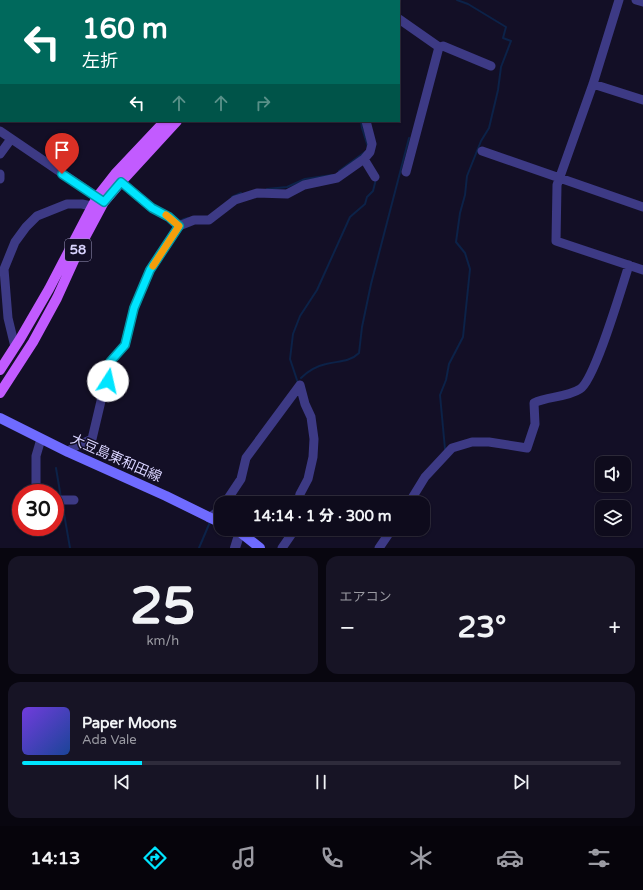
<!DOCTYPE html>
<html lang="ja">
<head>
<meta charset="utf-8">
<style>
  body { margin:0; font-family:"Varela Round","Noto Sans JP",sans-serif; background:#171425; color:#f1f3f6; height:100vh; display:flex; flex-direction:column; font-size:15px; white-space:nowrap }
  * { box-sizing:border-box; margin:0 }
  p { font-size:13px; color:#9b9ba3 }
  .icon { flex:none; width:22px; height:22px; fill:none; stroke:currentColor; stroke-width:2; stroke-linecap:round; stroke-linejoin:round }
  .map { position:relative; height:548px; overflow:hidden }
  .panel { display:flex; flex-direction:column; gap:8px; padding:8px; background:#08060f; flex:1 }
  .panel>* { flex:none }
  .hud { position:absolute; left:0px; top:0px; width:400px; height:122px; box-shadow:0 1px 3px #0004,0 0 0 1px #2e2b3b; background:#00695c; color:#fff; overflow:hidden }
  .controls { position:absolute; left:595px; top:456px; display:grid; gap:8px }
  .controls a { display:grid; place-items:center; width:36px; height:36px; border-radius:8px; background:#0e0b1c; box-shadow:0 1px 3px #0004,0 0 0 1px #2e2b3b; font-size:20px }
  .speed { position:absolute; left:12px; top:484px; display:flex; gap:8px; font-size:20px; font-weight:700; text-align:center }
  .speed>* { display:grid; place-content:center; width:52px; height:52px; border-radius:50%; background:#0e0b1c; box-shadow:0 1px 3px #0004,0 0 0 1px #2e2b3b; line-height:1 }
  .speed .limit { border:6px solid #d22; background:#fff; color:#111 }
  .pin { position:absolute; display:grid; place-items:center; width:34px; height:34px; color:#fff; margin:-41px -17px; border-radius:50% 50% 50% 0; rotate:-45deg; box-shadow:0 0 4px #0007 }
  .pin .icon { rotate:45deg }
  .me { position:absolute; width:44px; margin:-22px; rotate:10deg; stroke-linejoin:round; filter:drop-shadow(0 0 3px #0008) }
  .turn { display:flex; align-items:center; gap:14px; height:84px; padding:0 16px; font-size:18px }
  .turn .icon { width:52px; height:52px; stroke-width:2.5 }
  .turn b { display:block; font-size:28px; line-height:34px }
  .lanes { display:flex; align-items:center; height:38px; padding:0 16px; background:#0003; justify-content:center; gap:20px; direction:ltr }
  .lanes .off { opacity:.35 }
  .big { font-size:30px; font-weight:800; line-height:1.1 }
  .panel .widget { flex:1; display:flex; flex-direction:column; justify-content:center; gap:6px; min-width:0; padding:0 14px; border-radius:12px; background:#171425 }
  .panel .dial { align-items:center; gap:0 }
  .dial b { font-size:52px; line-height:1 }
  .song { display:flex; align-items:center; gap:12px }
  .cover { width:48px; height:48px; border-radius:6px; background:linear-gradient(135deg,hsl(260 70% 55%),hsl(220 70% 35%)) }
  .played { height:4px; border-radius:2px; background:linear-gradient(90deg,#00e5ff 20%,#2e2b3b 20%) }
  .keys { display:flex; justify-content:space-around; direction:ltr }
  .heat { display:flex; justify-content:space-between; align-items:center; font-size:22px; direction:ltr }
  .panel .tiles { flex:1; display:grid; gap:8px; grid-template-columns:1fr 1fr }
  .widget:last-child { grid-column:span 2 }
  .trip { position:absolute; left:214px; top:496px; width:216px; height:40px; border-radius:12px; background:#0e0b1c; box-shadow:0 1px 3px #0004,0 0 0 1px #2e2b3b; font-weight:800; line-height:40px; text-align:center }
  .tabs { display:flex; height:64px; justify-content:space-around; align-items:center; background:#06040b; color:#9b9ba3 }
  .tabs .icon { width:28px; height:28px }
  .tabs .on { color:#00e5ff }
  .tabs b { font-size:18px; color:#f1f3f6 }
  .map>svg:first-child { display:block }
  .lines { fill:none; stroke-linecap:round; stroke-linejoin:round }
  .stream { stroke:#0c2248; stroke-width:2 }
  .minor { stroke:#3d3a85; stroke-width:9 }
  .tertiary { stroke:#3d3a85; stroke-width:10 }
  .secondary { stroke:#6f6bff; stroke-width:10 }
  .primary { stroke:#c25bff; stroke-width:10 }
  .route-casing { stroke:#0095a6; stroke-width:10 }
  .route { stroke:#00e5ff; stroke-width:7 }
  .slow { stroke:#f59e0b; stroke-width:7 }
  .labels { text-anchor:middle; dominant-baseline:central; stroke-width:3; stroke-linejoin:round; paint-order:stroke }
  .shield { fill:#130f26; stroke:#9e99be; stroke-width:1 }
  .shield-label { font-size:13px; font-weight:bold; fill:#d9d4ff }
  .street-label { font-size:14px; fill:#d9d4ff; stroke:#130f26 }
</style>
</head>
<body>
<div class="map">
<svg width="643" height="548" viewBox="0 0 643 548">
  <rect width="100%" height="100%" fill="#130f26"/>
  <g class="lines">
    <!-- stream -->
    <path class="stream" d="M368,0V1
      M361,121L362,128L368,147
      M339,171L365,152
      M267,189L287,187L305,179L332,175
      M232,197L241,193
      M180,221L184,219L188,218
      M301,378C308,371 317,366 326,364C338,361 350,362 359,353L362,327L371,284L409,138
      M298,383L290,359L293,334L300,316L317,290L350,217L365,204L367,197L373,191L376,179
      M445,449L440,395L446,380L449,364L463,337L470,269L465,253L456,242L460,213L465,195L467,176L481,141L489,128L498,90L501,67L511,41L503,38L506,27L468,4L457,0
      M56,468L61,498
      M62,502L70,548
      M199,548L210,522"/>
    <!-- minor -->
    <path class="minor" d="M43,0L45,1
      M376,0L377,1
      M619,0L593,84L557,185L556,241L643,270
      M636,0L643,2
      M34,1V0
      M399,19L439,47
      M0,79L1,77
      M593,84L643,100
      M0,131L103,201
      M482,151L643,207
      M0,154L11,139
      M364,159L375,177
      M406,172L439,47L443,46L491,66
      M0,174V179
      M179,226L194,220H209L235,200L257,193L287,194L304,185L337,178L364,159L370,152L372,144L366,121
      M15,347L8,318L4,269L15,242L26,227L37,216L67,204H82L91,206
      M68,452L74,447L92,439L101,401L108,381L110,362L125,345L134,308L150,270L179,226L169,217L152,208L121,182
      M36,493V456L41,439
      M55,500H74
      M225,503L241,479L246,458L300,385
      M298,503L300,494L308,479L313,457L314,439L311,417L305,404L300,385
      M409,503L425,477L452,448L472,442H489L527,448L535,424L534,403C547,396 566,398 580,389C595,380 622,286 629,265
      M209,518L221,509
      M282,548L291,535L292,529
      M379,548L392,529"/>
    <!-- tertiary -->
    <path class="tertiary" d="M235,548L240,532"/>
    <!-- secondary -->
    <path class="secondary" d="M0,418L68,452L166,496L221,523
      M233,529L240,532L260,548"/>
    <!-- primary -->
    <path class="primary" d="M263,1L264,0
      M276,1V0
      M0,370L20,339L49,289L97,197L115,174L165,121
      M0,393L33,342L57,298L81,245L104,202L121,182L177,121"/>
  </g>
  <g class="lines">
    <defs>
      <path id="route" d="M62,174L104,202L121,182L152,208L169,217L179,226L150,270L134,308L125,345L110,362L108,381"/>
    </defs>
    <!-- route casing -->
    <use href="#route" class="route-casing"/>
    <!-- route -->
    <use href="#route" class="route"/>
    <!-- slow -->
    <path class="slow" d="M153,266L179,226L166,215"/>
  </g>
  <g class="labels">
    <!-- shield labels -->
    <rect class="shield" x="65" y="239" width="26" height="22" rx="3"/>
    <g class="shield-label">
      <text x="78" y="250">58</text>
    </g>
    <!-- street labels -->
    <g class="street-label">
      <text transform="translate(116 458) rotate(24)">大豆島東和田線</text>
    </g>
  </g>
</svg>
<div class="controls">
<a><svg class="icon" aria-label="sound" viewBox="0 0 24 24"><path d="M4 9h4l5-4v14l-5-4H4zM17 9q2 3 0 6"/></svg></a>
<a><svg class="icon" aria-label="layers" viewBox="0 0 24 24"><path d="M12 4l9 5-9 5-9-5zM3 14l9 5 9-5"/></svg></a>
</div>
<div class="speed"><div class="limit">30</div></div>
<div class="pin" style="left:62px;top:174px;background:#d93025"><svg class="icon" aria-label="arrive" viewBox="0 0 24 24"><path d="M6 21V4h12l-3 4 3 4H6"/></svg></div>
<svg class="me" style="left:108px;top:381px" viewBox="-20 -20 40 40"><circle r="19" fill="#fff"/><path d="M0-13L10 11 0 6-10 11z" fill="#00e5ff"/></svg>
<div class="trip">14:14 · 1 分 · 300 m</div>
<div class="hud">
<div class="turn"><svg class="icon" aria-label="left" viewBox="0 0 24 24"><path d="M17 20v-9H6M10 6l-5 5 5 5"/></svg><div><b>160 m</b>左折</div></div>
<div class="lanes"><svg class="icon" aria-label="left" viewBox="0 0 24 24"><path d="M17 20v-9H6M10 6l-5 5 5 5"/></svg><svg class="icon off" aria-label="ahead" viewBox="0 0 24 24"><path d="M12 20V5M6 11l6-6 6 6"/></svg><svg class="icon off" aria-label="ahead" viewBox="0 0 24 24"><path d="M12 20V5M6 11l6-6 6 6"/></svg><svg class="icon off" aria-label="right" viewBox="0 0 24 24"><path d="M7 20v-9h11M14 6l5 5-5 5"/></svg></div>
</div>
</div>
<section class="panel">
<div class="tiles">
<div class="widget dial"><b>25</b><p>km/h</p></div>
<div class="widget"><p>エアコン</p>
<div class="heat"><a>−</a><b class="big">23°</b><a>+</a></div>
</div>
<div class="widget">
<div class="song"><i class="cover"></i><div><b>Paper Moons</b><p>Ada Vale</p></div></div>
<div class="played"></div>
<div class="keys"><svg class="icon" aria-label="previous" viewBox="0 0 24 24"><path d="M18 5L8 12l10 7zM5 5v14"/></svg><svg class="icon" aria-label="pause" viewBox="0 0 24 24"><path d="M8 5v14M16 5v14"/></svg><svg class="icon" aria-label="next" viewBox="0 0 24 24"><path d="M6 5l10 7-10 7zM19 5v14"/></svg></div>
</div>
</div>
</section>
<nav class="tabs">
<b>14:13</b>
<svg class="icon on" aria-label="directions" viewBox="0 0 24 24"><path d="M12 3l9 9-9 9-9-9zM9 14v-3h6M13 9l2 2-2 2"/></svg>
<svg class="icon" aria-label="music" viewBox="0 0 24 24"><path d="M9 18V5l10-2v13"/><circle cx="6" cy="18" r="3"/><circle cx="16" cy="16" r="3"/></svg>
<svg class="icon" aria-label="phone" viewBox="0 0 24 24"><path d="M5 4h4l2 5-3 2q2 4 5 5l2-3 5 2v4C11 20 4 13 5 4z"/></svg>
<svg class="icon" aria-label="climate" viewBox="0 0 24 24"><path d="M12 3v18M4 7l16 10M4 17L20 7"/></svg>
<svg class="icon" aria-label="car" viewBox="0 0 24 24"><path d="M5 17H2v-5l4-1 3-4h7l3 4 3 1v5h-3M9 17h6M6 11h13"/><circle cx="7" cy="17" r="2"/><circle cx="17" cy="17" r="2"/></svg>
<svg class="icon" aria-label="filters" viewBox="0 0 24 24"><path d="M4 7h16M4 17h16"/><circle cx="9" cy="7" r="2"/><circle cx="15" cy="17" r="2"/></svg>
</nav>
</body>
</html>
